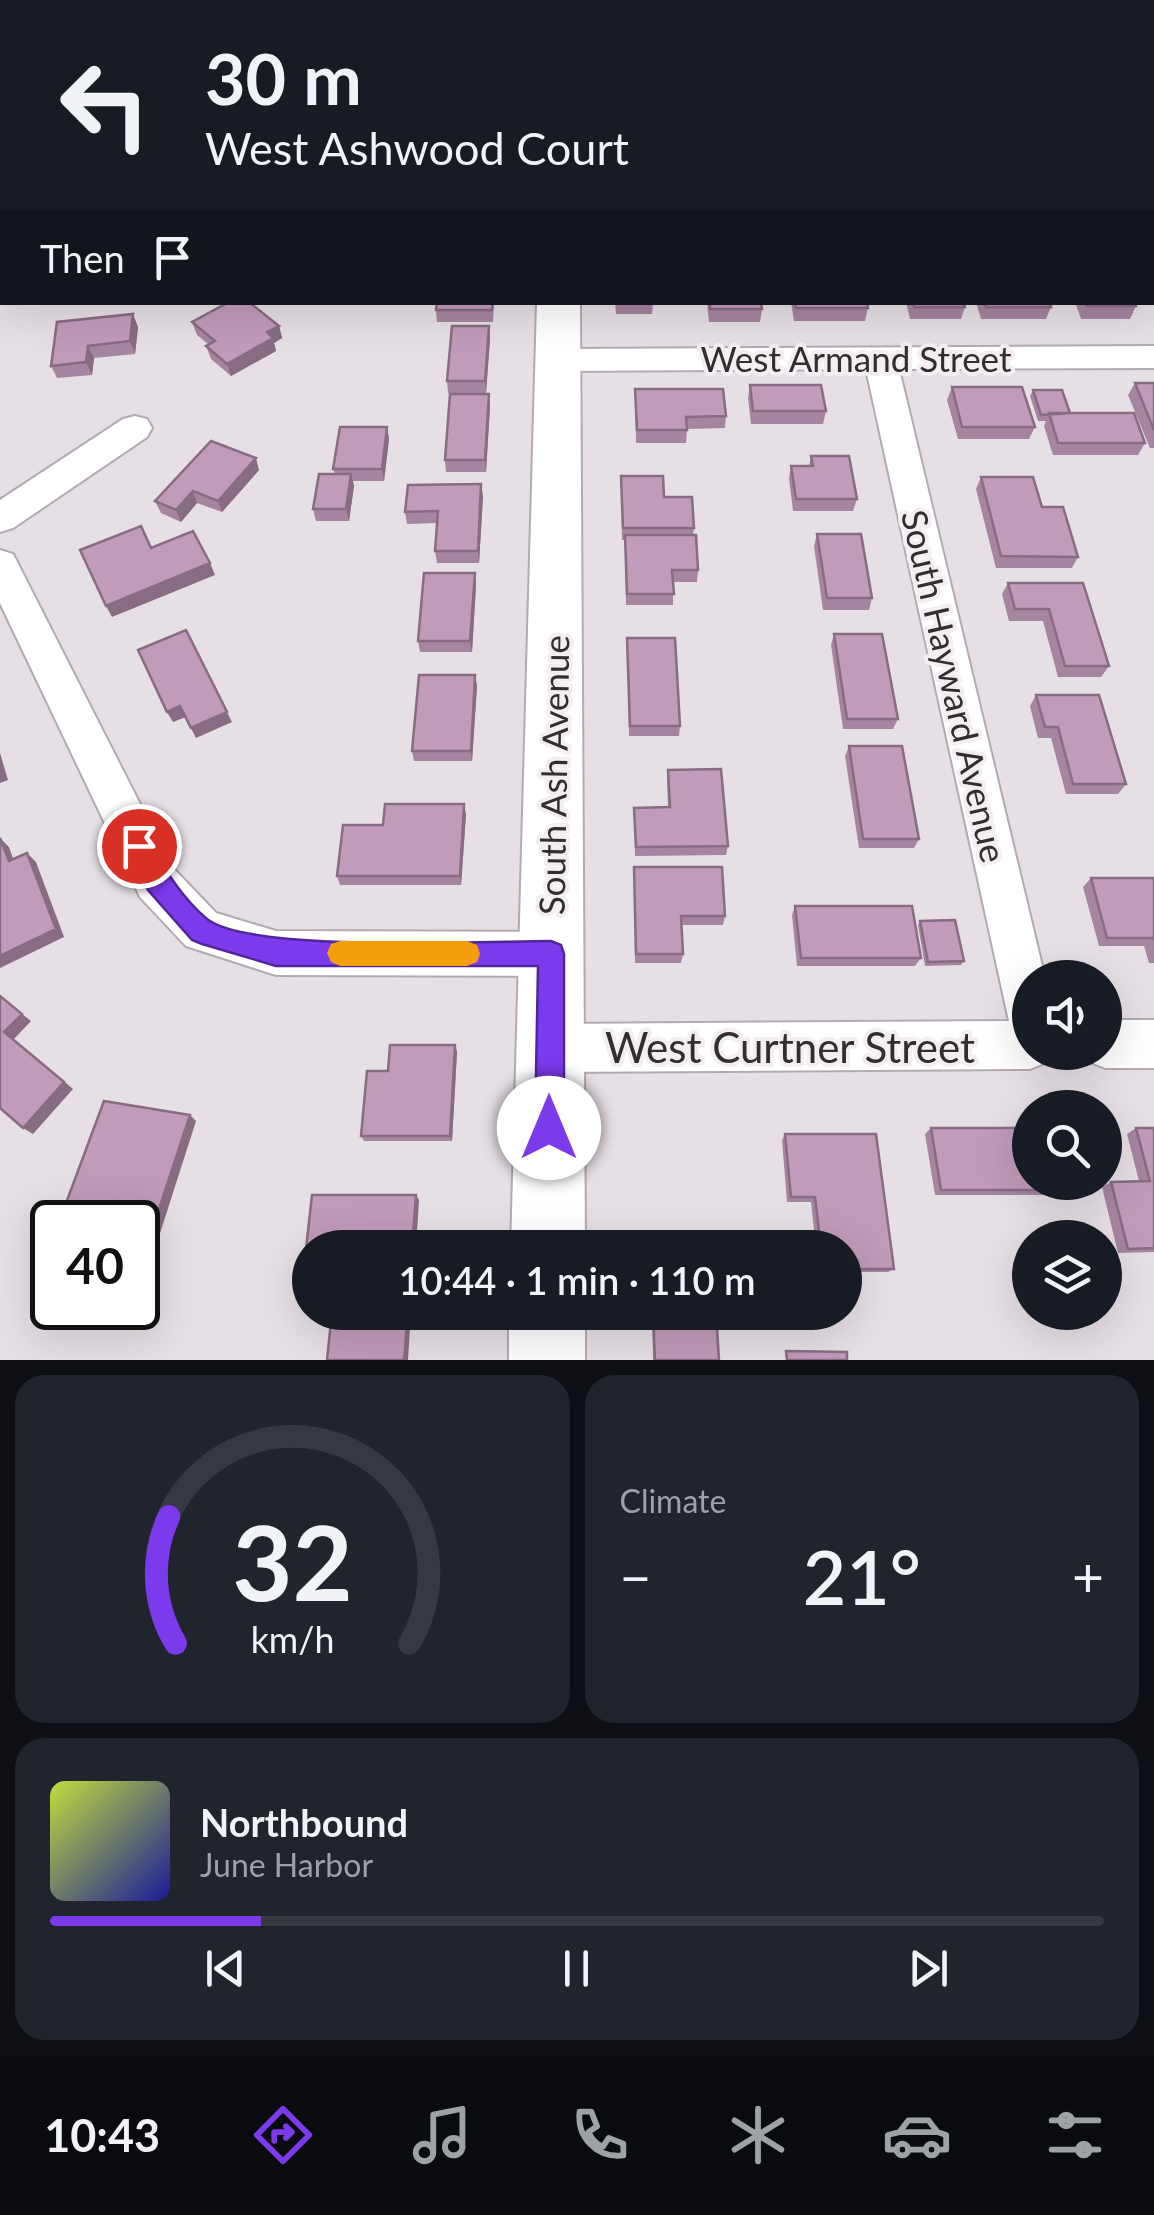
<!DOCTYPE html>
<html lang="en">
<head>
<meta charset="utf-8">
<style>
  body { margin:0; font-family:Lato,sans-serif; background:#20242c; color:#f1f3f6; height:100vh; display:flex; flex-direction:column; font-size:38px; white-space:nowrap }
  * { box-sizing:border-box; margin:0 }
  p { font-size:32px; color:#9ea1a6 }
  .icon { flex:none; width:55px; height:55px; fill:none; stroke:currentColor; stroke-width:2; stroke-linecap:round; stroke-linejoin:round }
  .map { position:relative; height:1360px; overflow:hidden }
  .sheet { display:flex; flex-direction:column; gap:15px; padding:15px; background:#0d0f14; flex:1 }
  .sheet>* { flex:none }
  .top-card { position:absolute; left:0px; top:0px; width:1155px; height:305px; box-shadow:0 10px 40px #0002; background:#171b24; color:#f1f3f6; overflow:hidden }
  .buttons { position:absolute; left:1012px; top:960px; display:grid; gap:20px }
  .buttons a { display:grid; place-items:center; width:110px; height:110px; border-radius:50%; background:#171b24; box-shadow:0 10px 40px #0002; font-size:50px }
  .speed { position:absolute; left:30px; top:1200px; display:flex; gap:20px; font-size:50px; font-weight:700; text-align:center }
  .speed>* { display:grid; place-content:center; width:130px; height:130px; border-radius:50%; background:#171b24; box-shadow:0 10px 40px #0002; line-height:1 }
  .speed .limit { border:5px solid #111; border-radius:15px; background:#fff; color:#111 }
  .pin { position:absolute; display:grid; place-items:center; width:85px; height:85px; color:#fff; margin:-42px; border:5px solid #fff; border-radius:50%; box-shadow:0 2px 10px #0007 }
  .me { position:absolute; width:110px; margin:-55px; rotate:0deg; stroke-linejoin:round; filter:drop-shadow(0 0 8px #0008) }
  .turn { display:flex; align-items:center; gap:35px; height:210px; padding:0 40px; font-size:45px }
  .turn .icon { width:130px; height:130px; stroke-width:2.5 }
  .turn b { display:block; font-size:70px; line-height:85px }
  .then { display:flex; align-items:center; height:95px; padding:0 40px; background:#0003; gap:20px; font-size:38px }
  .big { font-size:75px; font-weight:600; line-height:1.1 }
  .sheet .card { flex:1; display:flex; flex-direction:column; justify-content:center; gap:15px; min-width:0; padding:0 35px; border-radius:30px; background:#20242c }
  .sheet .dial { align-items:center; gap:0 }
  .dial svg { height:260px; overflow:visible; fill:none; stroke:#363941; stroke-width:7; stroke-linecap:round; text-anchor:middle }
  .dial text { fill:#f1f3f6; stroke:none }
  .song { display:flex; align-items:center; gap:30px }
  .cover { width:120px; height:120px; border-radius:15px; background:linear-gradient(135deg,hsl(70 70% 55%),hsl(240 70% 35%)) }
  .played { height:10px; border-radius:5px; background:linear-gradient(90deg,#7c3aed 20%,#363941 20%) }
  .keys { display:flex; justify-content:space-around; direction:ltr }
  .heat { display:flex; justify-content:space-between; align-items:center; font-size:55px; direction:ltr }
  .sheet .tiles { flex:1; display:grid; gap:15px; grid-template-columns:1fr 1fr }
  .card:last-child { grid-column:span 2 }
  .trip { position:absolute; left:292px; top:1230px; width:570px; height:100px; border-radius:50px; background:#171b24; box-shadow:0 10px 40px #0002; font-weight:600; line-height:100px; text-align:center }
  .tab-bar { display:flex; height:160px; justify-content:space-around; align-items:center; background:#090b0e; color:#9ea1a6 }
  .tab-bar .icon { width:70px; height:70px }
  .tab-bar .current { color:#7c3aed }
  .tab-bar b { font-size:45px; color:#f1f3f6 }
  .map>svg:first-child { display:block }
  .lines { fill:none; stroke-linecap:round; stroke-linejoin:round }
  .street-casing { stroke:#b2abb1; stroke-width:4 }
  .secondary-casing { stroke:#b2abb1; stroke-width:4 }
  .street { fill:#fff; fill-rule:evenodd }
  .secondary { fill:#fff; fill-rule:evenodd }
  .wall { fill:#a685a0 }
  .shaded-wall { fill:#876c82 }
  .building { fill:#c19bba; stroke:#876c82; stroke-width:2.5 }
  .route { fill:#7c3aed; stroke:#51269a; stroke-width:2.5 }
  .slow { fill:#f59e0b }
  .labels { text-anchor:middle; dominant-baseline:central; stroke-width:8; stroke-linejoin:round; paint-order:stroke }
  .street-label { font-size:35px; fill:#312e30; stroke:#f4edf2 }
  .near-street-label { font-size:42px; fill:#312e30; stroke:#f4edf2 }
</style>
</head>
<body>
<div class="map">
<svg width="1154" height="1360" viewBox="0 0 1154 1360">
  <rect width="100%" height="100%" fill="#e6dfe5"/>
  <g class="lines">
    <defs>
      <path id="street" d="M893,0H918L919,2H895Z
        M1152,161H1154V177H1152Z
        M1154,346V368L899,369L1045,978H1030V1052H1051L1047,1062L1030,1069L550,1072L533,1065L526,1048L533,1031L550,1024L1009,1021L866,369L558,371L546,368L542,360L546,352L558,349Z
        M135,416L147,419L152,428L147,437L13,528L0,532V500L123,419Z
        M0,550L13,554L172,867L216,913L276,931L551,932L567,938L574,954L567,970L551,976L276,975L186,946L140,897L0,603Z
        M1105,1020H1154V1068H1105L1088,1061L1084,1052H1105Z"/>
      <path id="secondary" d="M545,0H579V2H546Z
        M537,302H580L585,1248H511Z
        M509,1312H585V1360H509Z"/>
    </defs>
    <!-- street casing -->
    <use href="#street" class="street-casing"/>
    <!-- secondary casing -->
    <use href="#secondary" class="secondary-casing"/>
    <!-- street -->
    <use href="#street" class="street"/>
    <!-- secondary -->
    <use href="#secondary" class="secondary"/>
  </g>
  <!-- wall -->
  <path class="wall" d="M494,302L493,322H437L436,310Z
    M615,302H653L652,314H616Z
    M707,302H761L762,309L760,322H709Z
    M791,302H867L868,308L865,321H794Z
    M906,302H964L965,307L961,319H910Z
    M976,302H1049L1051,307L1046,319H981Z
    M1075,302H1135L1136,306L1130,319H1081Z
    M57,322L138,327L135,354L94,358L92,375L57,378L51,366Z
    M192,322L279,326L282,338L274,343L276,351L231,376L211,359L206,346L209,345L197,335Z
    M490,339L486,393H448L447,381Z
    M1135,383H1154V448H1150L1128,395Z
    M750,385L826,411L823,424H751L748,398Z
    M952,387L1035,427L1029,439H958L947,400Z
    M635,389L726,416L725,428L687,429L686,443H636Z
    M1033,390L1070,413L1145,443L1138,455H1053L1044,426L1046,421H1038L1030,396Z
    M489,394L490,407L486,472H446L445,460Z
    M387,427L389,439L384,481H353L354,486L349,521H316L313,509L335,474L333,469Z
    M811,456L857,499L853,511H793L789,478L791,466H809Z
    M259,470L222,512L197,503L181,522L161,513L155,501Z
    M621,476L664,497L694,528L693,535L698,570L697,582H673V605H626L625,540H622Z
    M981,477L1042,507L1078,557L1072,568H996L976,489Z
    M483,496L479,563H437L435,551L437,523L407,524L405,512Z
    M817,534L872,598L869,610H823L814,546Z
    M475,573L476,585L472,652H420L418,641Z
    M1008,583H1083L1109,666L1101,677H1058L1043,621H1009L1002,594Z
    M834,634L898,719L893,729H843L831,645Z
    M627,638L680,726L679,736H629Z
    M475,675L477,686L472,761H414L412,751Z
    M1036,695L1126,784L1118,794H1066L1051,738H1038L1030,706Z
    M849,746L919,839L914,848H859L845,756Z
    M668,770L728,846L726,855L635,856L634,808L668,807L667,780Z
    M466,814L461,885H340L337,876Z
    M634,867L725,916L723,925H682L683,954L681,963H635Z
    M1091,878H1154V963H1149L1144,946H1099L1083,887Z
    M795,906L921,958L915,966H797L792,915Z
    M920,921L964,961L961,965L925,966L918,925Z
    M455,1045L457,1052L452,1141H364L361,1136Z
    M931,1128L1067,1190L1058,1195H935L925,1134Z
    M1136,1128H1154V1252L1118,1253L1102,1187L1111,1182L1139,1181L1127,1134Z
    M785,1134L894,1269L888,1272H845V1248H816L811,1202H787L782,1140Z
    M652,1312H716L719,1360H653Z"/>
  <!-- shaded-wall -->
  <path class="shaded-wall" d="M0,0H6L7,2H2V17L0,22Z
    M2,217V231L0,232V218Z
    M133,314L138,327L135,354L130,341Z
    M279,326L282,338L274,343L276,351L231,376L227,364L267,332Z
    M489,326L490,339L486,393L485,381Z
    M88,346L94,358L92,375L86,362Z
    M489,394L490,407L486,472L485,460Z
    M387,427L389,439L384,481L382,469Z
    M256,458L259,470L222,512L218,501Z
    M351,474L354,486L349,521L346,509Z
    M481,484L483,496L479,563L478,551Z
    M193,491L197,503L181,522L176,510Z
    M210,563L215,575L112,617L106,606Z
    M475,573L476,585L472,652L470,641Z
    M475,675L477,686L472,761L471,751Z
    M180,706L186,717L173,722L167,712Z
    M227,712L232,722L196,738L191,728Z
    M0,753L8,780L0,783Z
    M464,804L466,814L461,885L460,876Z
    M0,838L9,847L17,870L9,861Z
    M27,853L36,862L64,937L0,968V956Z
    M22,1014L31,1021L14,1039L73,1089L33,1134L23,1128L4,1032Z
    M455,1045L457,1052L452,1141L450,1136Z
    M190,1115L196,1121L146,1277L138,1273Z
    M416,1195L419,1200L416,1248H412Z
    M408,1312H411L408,1360H404Z"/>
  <!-- building -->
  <path class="building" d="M100,0H151L150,2H98Z
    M197,0H248L247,2H196Z
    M265,0H315L314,2H265Z
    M327,0H379L378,2H326Z
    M390,0H449V2H390Z
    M466,0H517V2H466Z
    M612,0H654V2H612Z
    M690,0H732V2H690Z
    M749,0H806L807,2H749Z
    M812,0H867L868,2H813Z
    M968,0H1011L1012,1L969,2Z
    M1079,0H1128L1130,2H1080Z
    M1152,51L1154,52V87H1152Z
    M1152,97H1154V130H1152Z
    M0,194L2,206V217L0,218Z
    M229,302H249L279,326L267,332L273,338L227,364L206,346L215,341L192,322Z
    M437,302H493L492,310H436Z
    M710,302H761L762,309H710Z
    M795,302H867L868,308H796Z
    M913,302H964L965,307H914Z
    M984,302H1049L1051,307H986Z
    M1086,302H1135L1136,306H1087Z
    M133,314L130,341L88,346L86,362L51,366L57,322Z
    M452,326H489L485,381H447Z
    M1135,383H1154V430Z
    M750,385H821L826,411H753Z
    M952,387H1022L1035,427H962Z
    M635,389H723L726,416L686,417L687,430H637Z
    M1033,390H1062L1070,413L1041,415Z
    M450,394H489L485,460H445Z
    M1049,413H1134L1145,443H1058Z
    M340,427H387L382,469H333Z
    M211,441L256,458L218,501L193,491L176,510L155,501Z
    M811,456H849L857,499H796L791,466H813Z
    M319,474H351L346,509H313Z
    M621,476H663L664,497H692L694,528H623Z
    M981,477H1033L1042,507H1063L1078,557L1001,556Z
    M481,484L478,551H435L438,511L405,512L408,485Z
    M141,526L151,548L193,531L210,563L106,606L80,550Z
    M817,534H861L872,598H827Z
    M625,535H696L698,570H672L674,594H627Z
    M424,573H475L470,641H418Z
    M1008,583H1083L1109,666H1065L1049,609H1015Z
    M186,630L227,712L191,728L180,706L167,712L138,650Z
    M834,634H882L898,719H847Z
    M627,638H675L680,726H630Z
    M419,675H475L471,751H412Z
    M1036,695H1099L1126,784H1073L1058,727H1045Z
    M849,746H902L919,839H863Z
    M721,769L728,846L636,847L634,808L670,807L668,770Z
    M385,804H464L460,876H337L343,825H383Z
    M0,838L9,861L27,853L56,929L0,956Z
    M634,867H722L725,916H681L683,954H636Z
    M1091,878H1154V940L1153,938H1107Z
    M795,906H912L921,958H801Z
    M955,920L964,961L928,962L920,921Z
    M0,996L22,1014L4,1032L64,1082L23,1128L0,1108Z
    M390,1045H455L450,1136H361L367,1071H388Z
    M104,1101L190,1115L138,1273V1222H59Z
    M931,1128H1030V1182H1065L1067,1190H941Z
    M1136,1128H1154V1248L1128,1249L1111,1182L1150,1181Z
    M785,1134H876L894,1269H845V1248H821L815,1197H791Z
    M312,1195H416L412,1248H310V1267H304Z
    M52,1242V1258L47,1257Z
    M332,1312H408L404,1360H327Z
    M653,1312H716L719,1360H655Z
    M786,1351L847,1352V1360H787Z"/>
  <!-- route -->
  <path class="route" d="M139,835L148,838C163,868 181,897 207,919C250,953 486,941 551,941L561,945L564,954V1128L559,1138L549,1142L539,1138L535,1128L538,966H276L202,944L192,940L148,890L127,846L130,838Z"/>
  <!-- slow -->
  <path class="slow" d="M340,941H467L477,945L480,954L477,962L467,966H340L331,962L327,953L331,944Z"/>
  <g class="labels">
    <!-- street labels -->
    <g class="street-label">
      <text x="856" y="358">West Armand Street</text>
      <text transform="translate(955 686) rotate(77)">South Hayward Avenue</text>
      <text transform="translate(553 775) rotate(-89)">South Ash Avenue</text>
    </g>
    <!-- near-street labels -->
    <g class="near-street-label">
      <text x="790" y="1047">West Curtner Street</text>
    </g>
  </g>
</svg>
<div class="buttons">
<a><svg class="icon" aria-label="sound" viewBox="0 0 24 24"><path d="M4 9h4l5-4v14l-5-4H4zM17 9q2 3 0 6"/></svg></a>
<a><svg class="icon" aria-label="search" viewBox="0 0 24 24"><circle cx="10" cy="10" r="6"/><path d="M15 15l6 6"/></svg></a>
<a><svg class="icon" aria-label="layers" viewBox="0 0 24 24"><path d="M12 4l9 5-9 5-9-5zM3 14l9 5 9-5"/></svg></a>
</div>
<div class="speed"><div class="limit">40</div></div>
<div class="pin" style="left:139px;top:846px;background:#d93025"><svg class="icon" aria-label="arrive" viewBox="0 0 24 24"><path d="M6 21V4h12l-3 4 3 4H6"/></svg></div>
<svg class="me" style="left:549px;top:1128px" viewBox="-20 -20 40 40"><circle r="19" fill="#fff"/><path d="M0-13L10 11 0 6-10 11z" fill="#7c3aed"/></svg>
<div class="trip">10:44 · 1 min · 110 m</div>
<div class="top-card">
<div class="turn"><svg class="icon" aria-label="left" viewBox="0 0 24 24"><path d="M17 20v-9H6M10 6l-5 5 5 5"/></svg><div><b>30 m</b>West Ashwood Court</div></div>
<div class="then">Then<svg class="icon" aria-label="arrive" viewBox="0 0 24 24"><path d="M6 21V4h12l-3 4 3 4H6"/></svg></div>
</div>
</div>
<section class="sheet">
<div class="tiles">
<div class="card dial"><svg viewBox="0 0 100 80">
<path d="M14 69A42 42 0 1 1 86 69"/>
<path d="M14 69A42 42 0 0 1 12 30" stroke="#7c3aed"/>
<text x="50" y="56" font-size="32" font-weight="700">32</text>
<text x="50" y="72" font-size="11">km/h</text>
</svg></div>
<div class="card"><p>Climate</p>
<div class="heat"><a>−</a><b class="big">21°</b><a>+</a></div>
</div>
<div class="card">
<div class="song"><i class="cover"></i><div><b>Northbound</b><p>June Harbor</p></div></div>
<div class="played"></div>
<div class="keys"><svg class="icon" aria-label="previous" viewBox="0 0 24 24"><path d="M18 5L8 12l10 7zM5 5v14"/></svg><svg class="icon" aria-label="pause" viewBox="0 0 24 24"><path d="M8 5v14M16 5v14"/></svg><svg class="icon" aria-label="next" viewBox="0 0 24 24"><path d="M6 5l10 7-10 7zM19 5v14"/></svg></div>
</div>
</div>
</section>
<nav class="tab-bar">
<b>10:43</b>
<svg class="icon current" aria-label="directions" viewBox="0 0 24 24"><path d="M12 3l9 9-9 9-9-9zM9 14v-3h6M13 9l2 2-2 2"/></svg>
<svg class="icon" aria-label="music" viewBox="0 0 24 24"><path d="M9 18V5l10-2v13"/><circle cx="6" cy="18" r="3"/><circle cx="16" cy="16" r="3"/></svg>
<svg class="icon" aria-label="phone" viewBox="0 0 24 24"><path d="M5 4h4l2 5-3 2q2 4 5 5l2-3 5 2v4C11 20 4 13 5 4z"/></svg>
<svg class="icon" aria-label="climate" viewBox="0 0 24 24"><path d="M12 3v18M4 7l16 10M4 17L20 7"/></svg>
<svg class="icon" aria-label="car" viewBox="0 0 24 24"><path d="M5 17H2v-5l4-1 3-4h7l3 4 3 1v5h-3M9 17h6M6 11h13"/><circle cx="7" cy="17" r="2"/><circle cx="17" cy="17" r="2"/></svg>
<svg class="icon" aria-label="filters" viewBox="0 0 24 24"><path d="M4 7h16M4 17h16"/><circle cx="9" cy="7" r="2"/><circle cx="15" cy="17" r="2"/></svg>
</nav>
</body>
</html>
